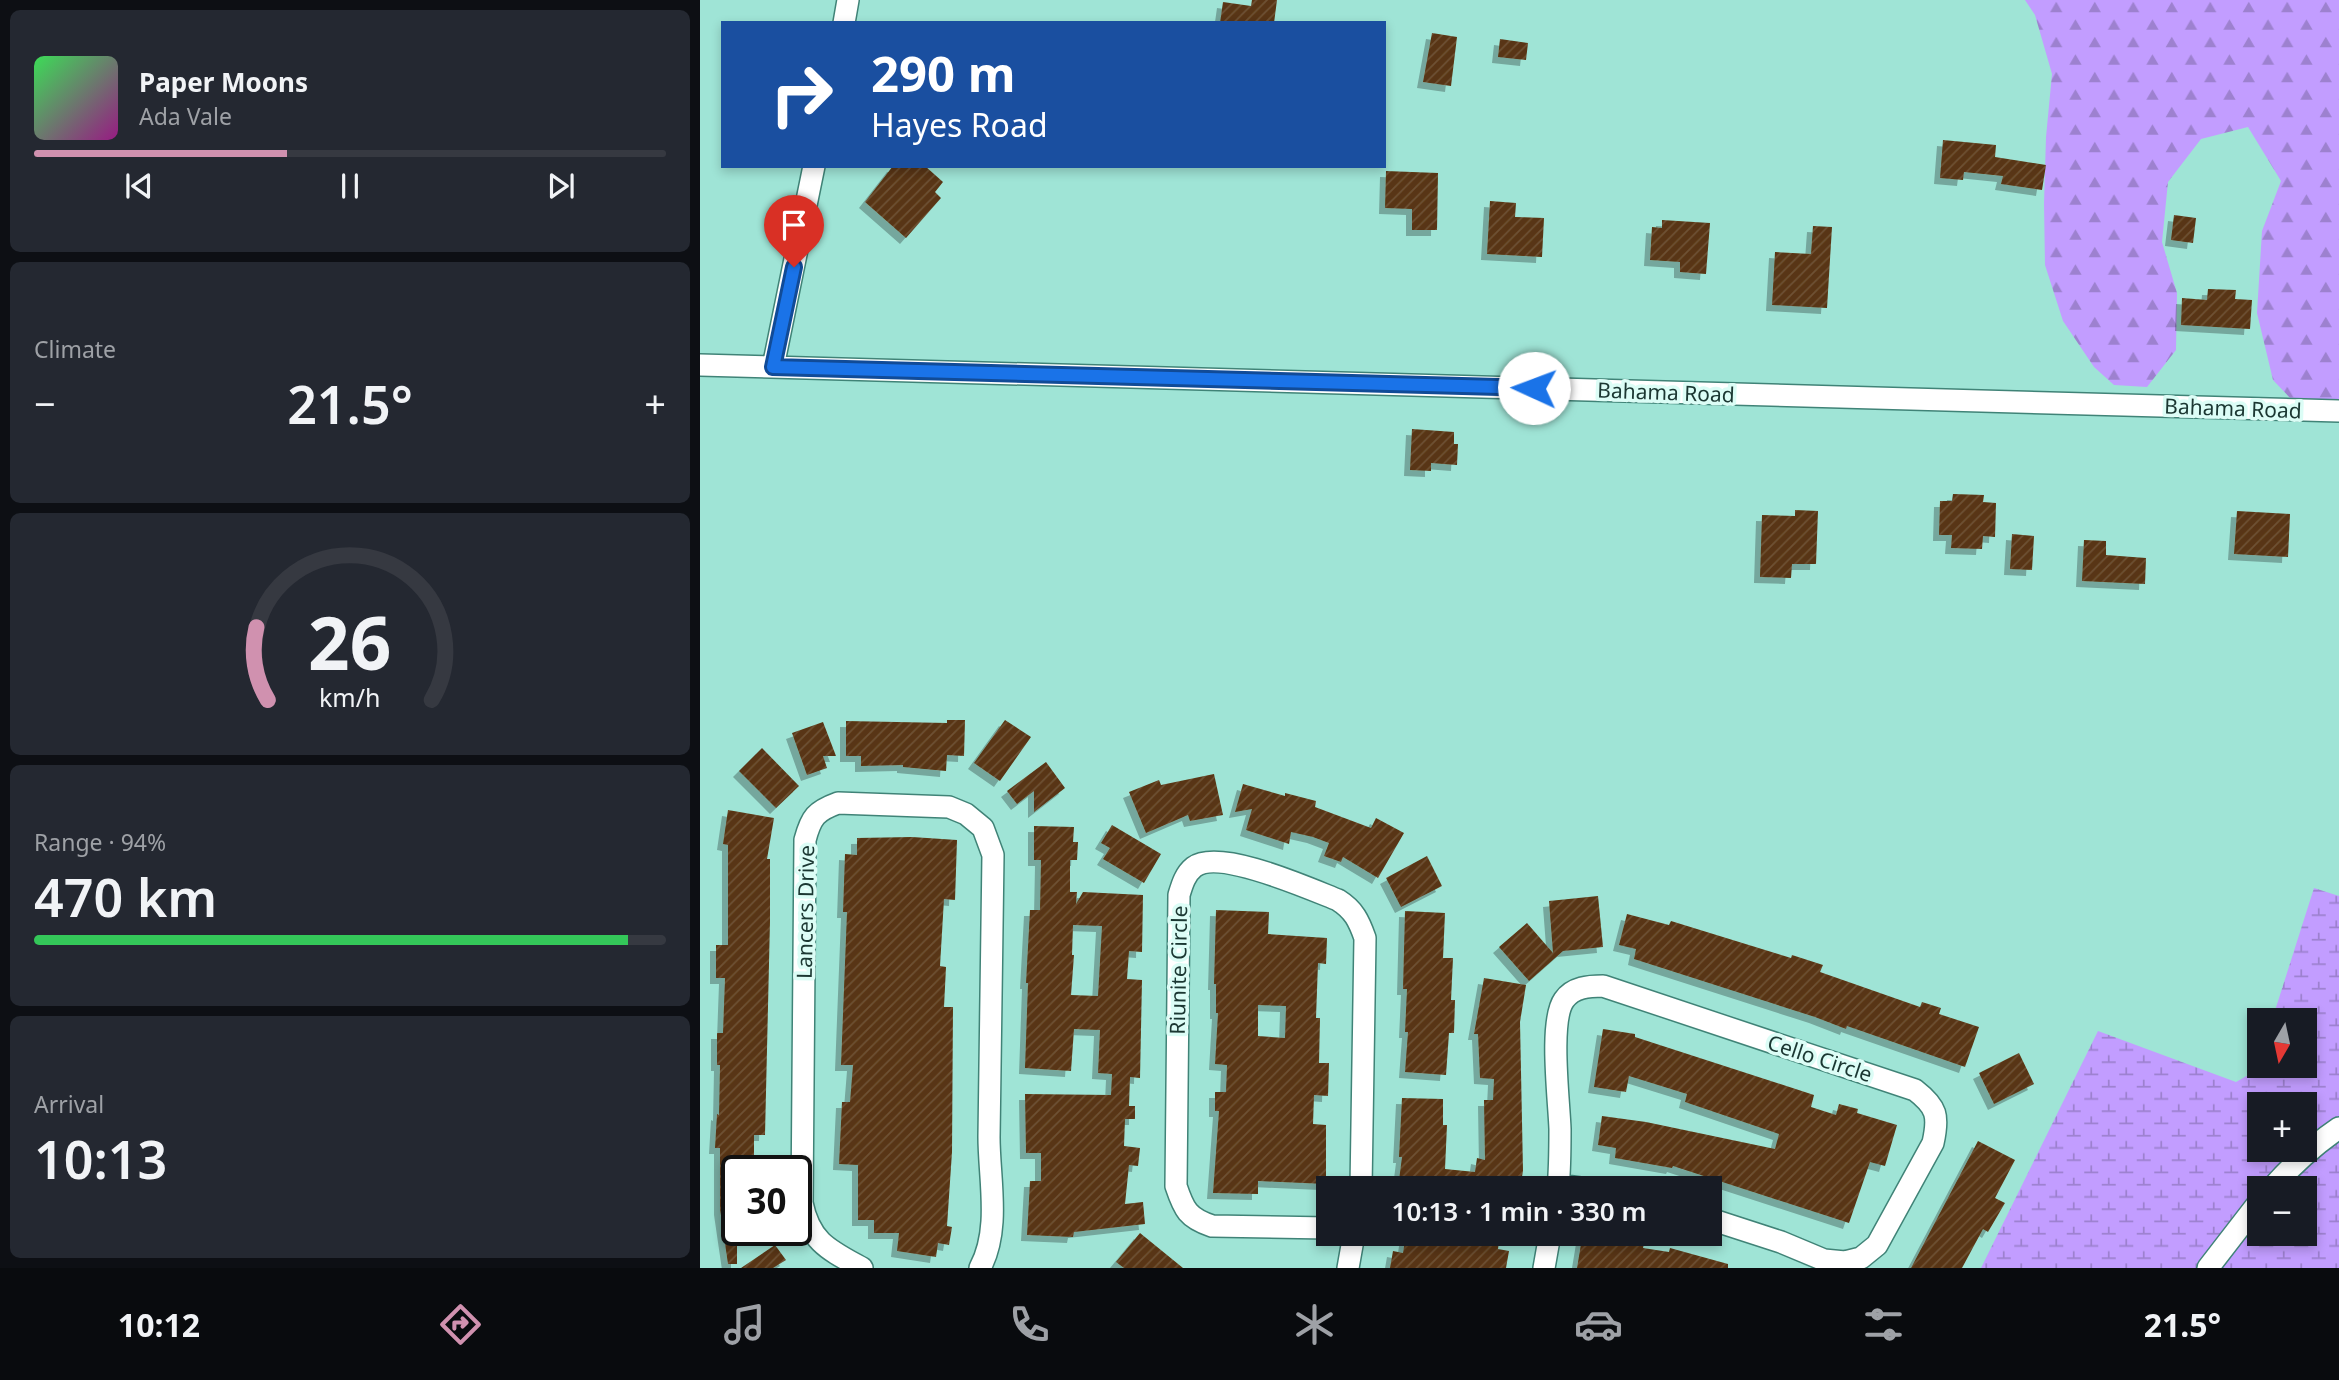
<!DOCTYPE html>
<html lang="en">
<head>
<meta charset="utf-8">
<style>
  body { margin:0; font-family:"Noto Sans",sans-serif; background:#242831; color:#f1f3f6; height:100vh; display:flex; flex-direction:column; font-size:26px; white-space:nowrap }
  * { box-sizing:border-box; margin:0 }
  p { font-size:23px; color:#9ea1a6 }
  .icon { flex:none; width:38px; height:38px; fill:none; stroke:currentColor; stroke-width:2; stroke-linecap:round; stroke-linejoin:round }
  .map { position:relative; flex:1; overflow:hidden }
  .panel { display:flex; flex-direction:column; gap:10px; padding:10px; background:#0d0f14; width:700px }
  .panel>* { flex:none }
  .guide { position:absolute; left:21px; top:21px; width:665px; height:147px; border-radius:0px; box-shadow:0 4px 10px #0003; background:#1a4fa0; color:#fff; overflow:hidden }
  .needle { width:46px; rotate:189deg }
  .controls { position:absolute; left:1547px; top:1008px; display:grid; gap:14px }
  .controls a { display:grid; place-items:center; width:70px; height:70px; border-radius:0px; background:#171b24; box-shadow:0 4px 10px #0003; font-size:35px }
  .speed { position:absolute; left:21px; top:1155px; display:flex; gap:14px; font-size:35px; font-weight:700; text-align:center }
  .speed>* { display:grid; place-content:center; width:91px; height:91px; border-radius:50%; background:#171b24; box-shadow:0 4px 10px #0003; line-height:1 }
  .speed .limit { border:4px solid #111; border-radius:10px; background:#fff; color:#111 }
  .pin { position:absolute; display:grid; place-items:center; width:60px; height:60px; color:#fff; margin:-72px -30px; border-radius:50% 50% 50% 0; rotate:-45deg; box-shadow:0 0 7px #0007 }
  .pin .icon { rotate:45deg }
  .me { position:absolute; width:77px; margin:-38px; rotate:272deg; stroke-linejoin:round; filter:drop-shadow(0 0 5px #0008) }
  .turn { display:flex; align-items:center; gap:24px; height:147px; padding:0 35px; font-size:32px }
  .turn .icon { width:91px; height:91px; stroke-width:2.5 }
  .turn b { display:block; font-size:49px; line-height:60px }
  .big { font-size:52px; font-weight:600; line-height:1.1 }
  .panel .widget { flex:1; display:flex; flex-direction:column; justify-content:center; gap:10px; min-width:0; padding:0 24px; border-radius:10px; background:#242831 }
  .panel .dial { align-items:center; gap:0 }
  .dial svg { height:182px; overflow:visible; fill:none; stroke:#363941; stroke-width:7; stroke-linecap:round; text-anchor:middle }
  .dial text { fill:#f1f3f6; stroke:none }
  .song { display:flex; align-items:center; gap:21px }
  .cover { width:84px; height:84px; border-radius:10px; background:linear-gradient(135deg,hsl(130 70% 55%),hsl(310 70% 35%)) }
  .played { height:7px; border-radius:4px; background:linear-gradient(90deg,#d091af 40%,#363941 40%) }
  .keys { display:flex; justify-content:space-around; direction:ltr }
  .heat { display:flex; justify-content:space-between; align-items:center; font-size:38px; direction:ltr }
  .charge { height:10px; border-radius:5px; background:linear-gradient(90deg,#34c759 94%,#363941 0) }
  .trip { position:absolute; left:616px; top:1176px; width:406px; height:70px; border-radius:0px; background:#171b24; box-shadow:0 4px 10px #0003; font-weight:600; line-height:70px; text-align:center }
  .dock { display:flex; height:112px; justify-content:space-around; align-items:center; background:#090b0e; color:#9ea1a6 }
  .dock .icon { width:49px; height:49px }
  .dock .active { color:#d091af }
  .dock b { font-size:32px; color:#f1f3f6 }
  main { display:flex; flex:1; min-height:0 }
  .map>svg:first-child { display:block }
  .forest { fill:url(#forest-firs) }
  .wetland { fill:url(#wetland-marsh) }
  .building { fill:url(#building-hatch); fill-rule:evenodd; filter:url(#shadow) }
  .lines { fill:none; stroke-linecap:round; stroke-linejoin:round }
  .street-casing { stroke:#408377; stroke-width:24 }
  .street { stroke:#fff; stroke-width:21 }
  .route-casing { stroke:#114b97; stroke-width:18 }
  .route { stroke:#1a73e8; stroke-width:12 }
  .labels { text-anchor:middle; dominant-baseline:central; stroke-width:7; stroke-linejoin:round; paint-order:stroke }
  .street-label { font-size:21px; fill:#1b3732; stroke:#dcfdf6 }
</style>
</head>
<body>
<main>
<section class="panel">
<div class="widget">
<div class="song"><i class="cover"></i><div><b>Paper Moons</b><p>Ada Vale</p></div></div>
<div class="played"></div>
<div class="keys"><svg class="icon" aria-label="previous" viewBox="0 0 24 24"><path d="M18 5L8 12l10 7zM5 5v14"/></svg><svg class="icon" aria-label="pause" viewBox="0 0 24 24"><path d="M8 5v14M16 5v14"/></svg><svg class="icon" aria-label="next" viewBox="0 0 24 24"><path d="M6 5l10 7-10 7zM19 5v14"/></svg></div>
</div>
<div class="widget"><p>Climate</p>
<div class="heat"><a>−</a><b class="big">21.5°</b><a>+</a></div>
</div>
<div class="widget dial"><svg viewBox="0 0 100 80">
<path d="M14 69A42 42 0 1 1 86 69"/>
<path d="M14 69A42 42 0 0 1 9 37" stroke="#d091af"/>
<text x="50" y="56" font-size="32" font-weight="700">26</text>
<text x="50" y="72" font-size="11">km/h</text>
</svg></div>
<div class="widget"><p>Range · 94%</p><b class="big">470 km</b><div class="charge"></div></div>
<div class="widget"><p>Arrival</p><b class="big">10:13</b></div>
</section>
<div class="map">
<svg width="1639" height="1268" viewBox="0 0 1639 1268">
  <defs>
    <pattern id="forest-firs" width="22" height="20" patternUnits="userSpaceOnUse" patternTransform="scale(1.75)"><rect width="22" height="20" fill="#c29dff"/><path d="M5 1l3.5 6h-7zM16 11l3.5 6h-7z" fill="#9d81cf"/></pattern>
    <pattern id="wetland-marsh" width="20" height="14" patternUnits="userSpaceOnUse" patternTransform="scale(1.75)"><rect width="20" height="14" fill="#c29dff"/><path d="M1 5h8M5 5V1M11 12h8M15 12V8" fill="none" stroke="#9d81cf"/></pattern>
    <pattern id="building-hatch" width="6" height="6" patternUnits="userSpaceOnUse" patternTransform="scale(1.75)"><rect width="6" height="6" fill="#593512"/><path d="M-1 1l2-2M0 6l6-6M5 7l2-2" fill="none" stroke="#6d5135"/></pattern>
    <filter id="shadow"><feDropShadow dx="-6" dy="6" stdDeviation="0" flood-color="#0004"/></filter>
  </defs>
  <rect width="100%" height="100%" fill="#9fe4d6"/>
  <!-- forest -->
  <path class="forest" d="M1325,0H1639V401L1591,399L1573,380L1557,313L1562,231L1581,181L1548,127L1501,139L1468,182L1462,242L1477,293L1476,350L1447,387L1414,385L1394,367L1363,321L1345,265L1344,204L1346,137L1352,74L1335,15Z"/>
  <!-- wetland -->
  <path class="wetland" d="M1614,888L1639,896V1117L1605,1142V1104H1559V1150H1596L1548,1201L1496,1268H1281L1398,1031L1536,1082L1557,1070L1559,1062V1066H1605V1020H1572Z
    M1639,1140V1268H1520L1559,1217V1234H1605V1188H1584L1625,1149Z"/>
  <!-- building -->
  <path class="building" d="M552,0H577L574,23H520L523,2L551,6Z
    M732,33L757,37L751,86L723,82Z
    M800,39L828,43L826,60L798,57Z
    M1243,140L1296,145L1295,157L1346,165L1342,190L1301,184L1303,176L1264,172L1263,180L1240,178Z
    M193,166H225L243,182L235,192L241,198L206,238L165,202Z
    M686,171L738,173L737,230H712V209L685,208Z
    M790,201L816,203L815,217L844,218L842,257L787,254Z
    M1474,215L1496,218L1493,243L1471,240Z
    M962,220L1010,223L1006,274L980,272V262L950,260L952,227L962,228Z
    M1113,226L1132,227L1127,308L1072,305L1075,252L1111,254Z
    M1508,289L1536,290L1535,299L1552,300L1550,329L1481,325L1482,298L1507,300Z
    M712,429L754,432V444H758L757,465L731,463V471L710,470Z
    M1253,494L1284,495L1283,502L1296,503L1295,537L1283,536L1282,549L1251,548L1252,535H1239L1240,501H1252Z
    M1095,510L1118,511L1116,564H1092L1091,578L1060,577L1062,515L1095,516Z
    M1537,511L1590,514L1588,557L1534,554Z
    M1312,534L1334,536L1332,570L1310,569Z
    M1384,540L1406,541V555L1446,558L1445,584L1382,581Z
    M247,720H265L264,756L247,755L246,771L203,767V765L161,766V756H146V721L247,723Z
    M305,720L331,737L300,781L274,763Z
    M123,722L136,756H123L127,768L107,775L92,733Z
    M62,748L99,786L76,808L39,771Z
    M346,762L365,788L334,812V791L317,804L307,791Z
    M514,774L523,815L490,821L488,815L446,833L429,792L459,780L461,785Z
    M543,784L585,796V793L616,801L615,807L671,828L676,818L704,833L678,878L643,857L641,862L624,856L629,843L613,837L591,832L589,844L546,830L552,809L535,812Z
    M28,810L74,818L67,859H70V921L65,1135H54V1171H37V1264H28L20,1209V1148H15L17,1114L19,1115L20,1065H17V1033H23L25,978H16V945H28V845L23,844Z
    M412,825L461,854L444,883L403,859L410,848L401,843Z
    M334,826L374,827L373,842H378L377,860H370V892H377L376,904L383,892L443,895L442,952L429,951L427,979L442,980L440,1078L430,1077L429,1106H435V1119H425L424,1146L440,1148L438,1166L429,1165L425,1204L443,1202L445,1224L374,1232L373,1237L327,1235L330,1181H341V1153H326L325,1094L411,1095L412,1074L398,1073L400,1030L374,1029L371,1071L325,1068L328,983H326L330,910H340L341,860H334ZM373,925L402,926L398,996L371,995L374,955H372Z
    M212,837L257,840L255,900L244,899L240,966L246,967L244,1007H253L252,1152L247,1226L252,1227L249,1245L238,1243L236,1257L197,1251L199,1233H174V1220H158V1165L139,1164L142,1102H150L153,1065H141L147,912H143L145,854L157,855V838Z
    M727,856L742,886L701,907L686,878Z
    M898,896L903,947L863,951L829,981L799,947L827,923L853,953L849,901Z
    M516,910L569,912L568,934L627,938L626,964L618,963L616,1018H620L619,1063H629L628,1096L614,1095L613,1124L626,1125V1184L558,1181V1194L513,1193L519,1111H515V1092H526L527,1065L515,1064L518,1013H516V984H514ZM558,1005L586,1006L585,1038L558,1036Z
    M705,911L745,913L743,958H753L751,1000H755L754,1033H749L746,1075L705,1072L708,1032H705L707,989H703Z
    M927,914L969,925L971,921L1091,958L1092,955L1123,965L1120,972L1220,1007L1222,1002L1241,1008L1239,1014L1279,1027L1265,1067L1147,1026L1146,1029L1115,1017L934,959L936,949L919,945Z
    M784,978L826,985L820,1022L823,1171L820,1188H698L702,1157H699L702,1098L743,1099V1125H747L745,1169L775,1172L777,1158L785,1160L784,1100H793L794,1079L780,1078L778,1034H774Z
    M903,1029L935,1034V1037L1114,1095L1111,1107L1136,1115L1139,1104L1158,1109L1157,1113L1197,1125L1185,1166L1170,1162L1149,1223L973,1166L972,1168L915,1158L916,1148L898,1145L902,1116L946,1122L1075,1149L1079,1134L985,1102L987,1094L929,1076L926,1092L894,1087Z
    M1319,1053L1334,1084L1294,1104L1279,1073Z
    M1278,1141L1315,1160L1295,1198L1305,1203L1288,1232L1283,1229L1262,1268H1211Z
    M440,1233L483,1268H424L416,1262Z
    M706,1234H741L740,1240L772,1245L774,1234H800L798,1249L809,1251L806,1268H690L693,1251L703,1253Z
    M895,1234L945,1239L943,1248L969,1252L970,1248L1028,1264V1268H877L882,1238L894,1240Z
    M75,1245L86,1260L73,1268H41Z"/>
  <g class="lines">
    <defs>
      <path id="street" d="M144,23L148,0
        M0,365L1639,411
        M73,367L114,166
        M858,1185L880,1188
        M858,1188C860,1169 860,1148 860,1129C859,1100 849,1021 864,1000C873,987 889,986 903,986L1215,1090C1237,1107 1239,1116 1233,1143L1177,1245L1161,1258L1145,1262L1124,1260L1081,1242L1010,1219
        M1572,1188C1592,1165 1614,1145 1639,1128
        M628,1228L512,1226C488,1218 484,1210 476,1186L479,895C482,885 485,874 494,867C519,848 610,889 638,900C654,910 659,921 665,938L661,1188
        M162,1268C129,1250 110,1242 102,1203L105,840C111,817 116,811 138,803L249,807L266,814L283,828L293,855C292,949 290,1043 289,1137C289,1179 301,1229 280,1268
        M648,1268L654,1234
        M844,1268L850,1234
        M1508,1268L1559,1202"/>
    </defs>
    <!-- street casing -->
    <use href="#street" class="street-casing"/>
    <!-- street -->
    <use href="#street" class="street"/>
  </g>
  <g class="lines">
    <defs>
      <path id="route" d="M94,267L73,367L834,388"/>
    </defs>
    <!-- route casing -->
    <use href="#route" class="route-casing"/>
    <!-- route -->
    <use href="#route" class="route"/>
  </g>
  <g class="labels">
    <!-- street labels -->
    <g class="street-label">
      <text transform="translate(966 392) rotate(2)">Bahama Road</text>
      <text transform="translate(1533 408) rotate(2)">Bahama Road</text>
      <text transform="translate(105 912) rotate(-89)">Lancers Drive</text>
      <text transform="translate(478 970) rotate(-89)">Riunite Circle</text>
      <text transform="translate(1120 1058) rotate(18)">Cello Circle</text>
    </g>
  </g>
</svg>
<div class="controls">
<a><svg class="needle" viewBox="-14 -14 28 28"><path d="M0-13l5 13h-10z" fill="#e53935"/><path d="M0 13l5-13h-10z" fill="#9ea1a6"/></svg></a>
<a>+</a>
<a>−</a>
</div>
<div class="speed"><div class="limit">30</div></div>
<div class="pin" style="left:94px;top:267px;background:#d93025"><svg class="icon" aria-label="arrive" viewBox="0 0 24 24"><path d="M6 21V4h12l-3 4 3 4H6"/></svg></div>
<svg class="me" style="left:834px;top:388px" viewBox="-20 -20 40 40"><circle r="19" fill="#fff"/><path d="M0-13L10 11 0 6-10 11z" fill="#1a73e8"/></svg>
<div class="trip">10:13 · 1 min · 330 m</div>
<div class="guide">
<div class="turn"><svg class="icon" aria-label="right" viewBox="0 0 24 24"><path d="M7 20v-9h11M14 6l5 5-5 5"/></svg><div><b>290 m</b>Hayes Road</div></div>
</div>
</div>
</main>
<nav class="dock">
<b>10:12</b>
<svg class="icon active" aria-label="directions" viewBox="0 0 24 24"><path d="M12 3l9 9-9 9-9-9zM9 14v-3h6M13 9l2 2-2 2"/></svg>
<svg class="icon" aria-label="music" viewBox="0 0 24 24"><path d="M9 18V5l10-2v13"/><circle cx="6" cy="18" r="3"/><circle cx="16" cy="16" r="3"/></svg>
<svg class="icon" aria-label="phone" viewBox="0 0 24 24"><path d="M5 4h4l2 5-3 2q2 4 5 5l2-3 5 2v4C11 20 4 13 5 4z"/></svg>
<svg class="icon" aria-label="climate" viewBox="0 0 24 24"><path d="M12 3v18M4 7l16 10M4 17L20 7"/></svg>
<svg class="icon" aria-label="car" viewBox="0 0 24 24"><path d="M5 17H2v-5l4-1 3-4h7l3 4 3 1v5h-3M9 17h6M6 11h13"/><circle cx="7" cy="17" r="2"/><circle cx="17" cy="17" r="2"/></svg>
<svg class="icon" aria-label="filters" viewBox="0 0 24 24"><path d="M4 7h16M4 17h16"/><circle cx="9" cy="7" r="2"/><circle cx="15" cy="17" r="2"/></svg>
<b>21.5°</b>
</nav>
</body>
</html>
